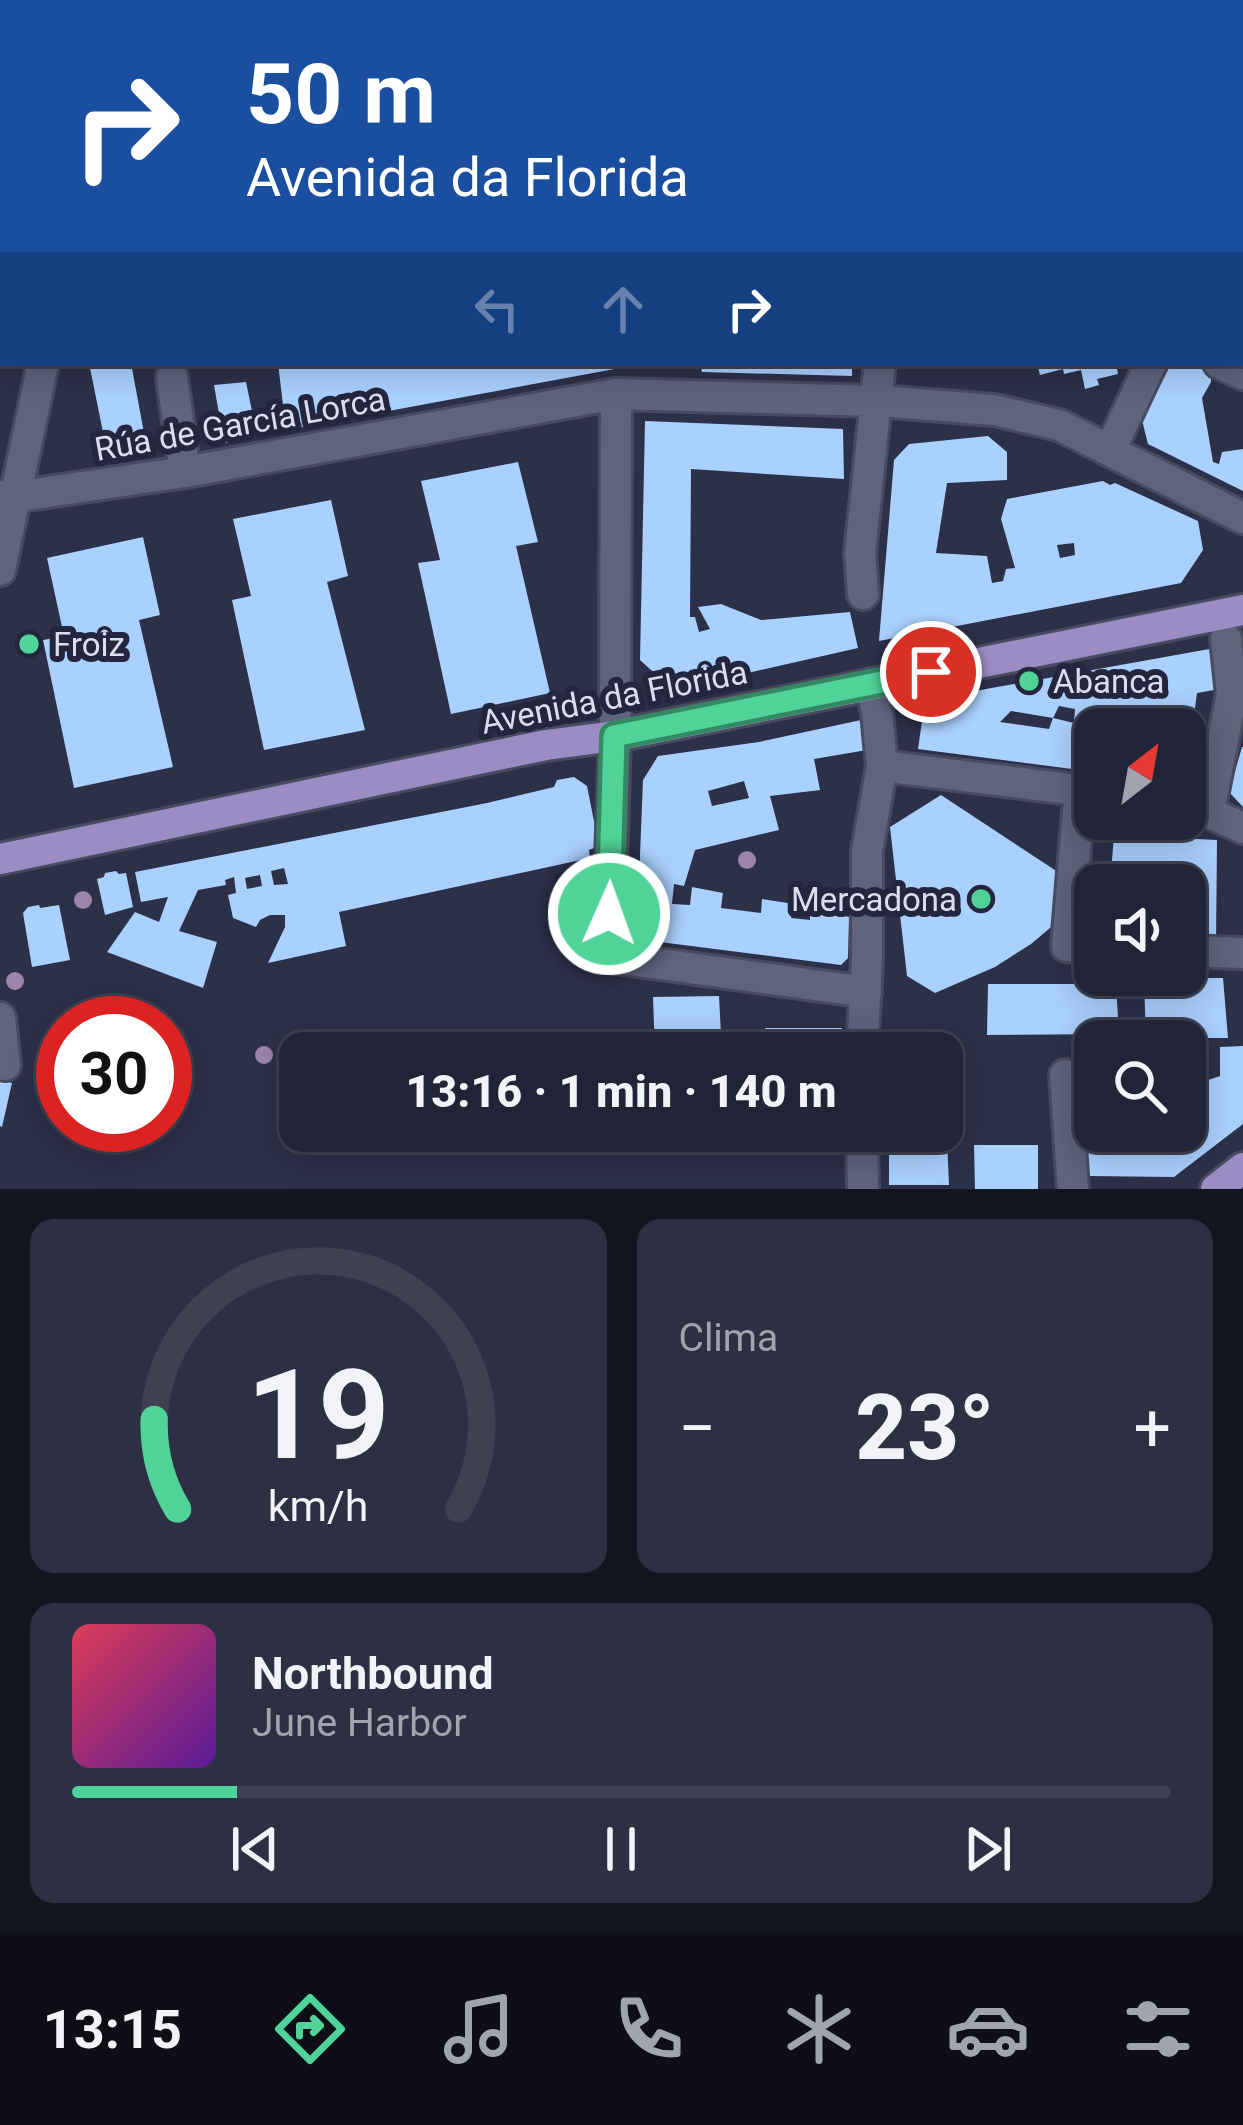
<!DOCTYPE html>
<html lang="es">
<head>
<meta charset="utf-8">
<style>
  body { margin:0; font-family:Roboto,sans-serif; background:#2d3042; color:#f1f3f6; height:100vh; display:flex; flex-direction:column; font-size:45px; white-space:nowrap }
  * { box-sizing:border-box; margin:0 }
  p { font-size:39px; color:#a2a4ad }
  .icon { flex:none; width:66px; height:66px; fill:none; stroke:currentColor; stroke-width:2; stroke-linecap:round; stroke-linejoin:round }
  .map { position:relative; height:1189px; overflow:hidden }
  .drawer { display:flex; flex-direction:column; gap:30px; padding:30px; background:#12141e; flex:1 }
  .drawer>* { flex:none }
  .guide { position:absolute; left:0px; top:0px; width:1245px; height:366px; box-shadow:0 6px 30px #0003,0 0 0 3px #3e4152; background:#1a4fa0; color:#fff; overflow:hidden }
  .needle { width:78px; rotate:31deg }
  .fabs { position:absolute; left:1074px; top:708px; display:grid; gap:24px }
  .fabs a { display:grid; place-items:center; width:132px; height:132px; border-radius:24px; background:#212437; box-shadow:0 6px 30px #0003,0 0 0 3px #3e4152; font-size:60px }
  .speed { position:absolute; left:36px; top:996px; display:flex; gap:24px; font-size:60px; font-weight:700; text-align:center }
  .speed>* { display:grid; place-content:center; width:156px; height:156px; border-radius:50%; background:#212437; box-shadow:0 6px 30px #0003,0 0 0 3px #3e4152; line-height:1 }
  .speed .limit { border:18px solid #d22; background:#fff; color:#111 }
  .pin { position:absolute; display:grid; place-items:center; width:102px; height:102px; color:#fff; margin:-51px; border:6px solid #fff; border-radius:50%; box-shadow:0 3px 12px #0007 }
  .me { position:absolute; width:132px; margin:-66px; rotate:2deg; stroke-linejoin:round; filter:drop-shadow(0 0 9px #0008) }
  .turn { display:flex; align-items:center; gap:42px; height:252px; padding:0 48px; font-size:54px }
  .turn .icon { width:156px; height:156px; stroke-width:2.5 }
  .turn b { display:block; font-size:84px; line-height:102px }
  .lanes { display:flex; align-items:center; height:114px; padding:0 48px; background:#0003; justify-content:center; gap:60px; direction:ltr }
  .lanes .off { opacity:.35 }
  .big { font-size:90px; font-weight:800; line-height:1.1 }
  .drawer .tile { flex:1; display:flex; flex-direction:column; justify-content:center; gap:18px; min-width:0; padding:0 42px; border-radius:24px; background:#2d3042 }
  .drawer .dial { align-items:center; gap:0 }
  .dial svg { height:312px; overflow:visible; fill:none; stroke:#3e4152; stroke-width:7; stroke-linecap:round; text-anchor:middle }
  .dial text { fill:#f1f3f6; stroke:none }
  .song { display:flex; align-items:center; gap:36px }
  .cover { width:144px; height:144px; border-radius:18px; background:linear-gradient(135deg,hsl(350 70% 55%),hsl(270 70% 35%)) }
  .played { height:12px; border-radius:6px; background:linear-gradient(90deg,#50d398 15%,#3e4152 15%) }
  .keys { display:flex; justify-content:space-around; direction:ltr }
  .heat { display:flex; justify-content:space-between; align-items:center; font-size:66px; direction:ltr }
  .drawer .tiles { flex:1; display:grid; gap:30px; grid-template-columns:1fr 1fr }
  .tile:last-child { grid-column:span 2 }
  .trip { position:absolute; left:279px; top:1032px; width:684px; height:120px; border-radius:24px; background:#212437; box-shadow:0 6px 30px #0003,0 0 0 3px #3e4152; font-weight:800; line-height:120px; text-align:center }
  .tabs { display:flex; height:192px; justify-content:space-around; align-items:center; background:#0d0e16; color:#a2a4ad }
  .tabs .icon { width:84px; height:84px }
  .tabs .selected { color:#50d398 }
  .tabs b { font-size:54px; color:#f1f3f6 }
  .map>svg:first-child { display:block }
  .green { fill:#5c3d5f }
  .building { fill:#aad0fe; fill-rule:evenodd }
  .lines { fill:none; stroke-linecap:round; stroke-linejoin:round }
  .minor-casing { stroke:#484b60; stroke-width:36 }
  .major-casing { stroke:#484b60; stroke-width:36 }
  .minor { stroke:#5e637e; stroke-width:30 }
  .major { stroke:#9a8dc3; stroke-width:30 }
  .tree { fill:#9c84ab }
  .route-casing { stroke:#348963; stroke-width:30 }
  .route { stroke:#50d398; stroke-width:21 }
  .poi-dot { fill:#50d398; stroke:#23263e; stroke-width:4.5 }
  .labels { text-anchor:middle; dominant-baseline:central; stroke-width:12; stroke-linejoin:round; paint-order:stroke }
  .street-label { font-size:33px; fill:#dbdeee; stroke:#23263e }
  .poi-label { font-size:33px; fill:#dbdeee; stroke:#23263e; text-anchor:start }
</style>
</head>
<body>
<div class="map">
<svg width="1243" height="1189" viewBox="0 0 1243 1189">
  <rect width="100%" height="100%" fill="#2c3049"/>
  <!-- green -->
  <path class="green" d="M815,0H1173L1184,3H826Z"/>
  <!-- building -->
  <path class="building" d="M89,363H131L147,449L108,457Z
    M278,363H635L636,365L286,430Z
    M700,363H852V376L702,372Z
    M1037,363H1116L1118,374L1097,379L1099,385L1085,389L1081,370L1064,374L1063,369L1040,375Z
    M1189,363L1211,374V382L1202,398L1213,462L1219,464L1222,452L1243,449V491L1148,444L1142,420L1169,368Z
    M246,382L257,435L224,443L214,385Z
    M645,421L843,429L844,479L691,469L690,617H695L699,632L710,629L698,607L721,604L761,620L850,612L858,648L673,690L640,660Z
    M988,436L1007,452V480L947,483L936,553L987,556L992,583L1003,581L1006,569L1015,568L1001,519L1007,499L1103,481L1110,485L1115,483L1198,521L1203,550L1181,583L879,641L894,460L909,444ZM1074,543L1075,555L1060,558L1057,545Z
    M518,462L538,542L516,546L550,693L451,714L418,563L440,560L421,481Z
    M331,500L348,576L327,582L365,730L264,750L232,600L251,596L233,519Z
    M143,537L160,615L139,620L173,767L74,788L43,640L64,636L47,558Z
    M1215,648L1225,688L1197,693L1188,759L1185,758V729H1158L1157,723L1111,729L1108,715L1091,712L1089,726L1095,727V772L918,749L925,700ZM1059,706L1075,709L1074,723L1053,718L1049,729L1000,722L1011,711L1053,718Z
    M861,720L867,750L814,759L820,790L770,796L779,830L695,850L684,886L674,884L672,904L690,905L692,887L723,893L721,908L761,913L762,899L794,904L791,918L810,920V909L849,917L848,958L841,965L644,940L637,931L643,780L658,756L759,742ZM744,781L749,798L712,806L708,791Z
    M1242,747H1243V807L1229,792Z
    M574,777L587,786L599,846L589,850L590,858L339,912L346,946L268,963L285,927V915H270L260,920L256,927L233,918L228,895L236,893L234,877L225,880L226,885L198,890L179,931L217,942L203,988L107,952L135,912L159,922L168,897L141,902L135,872L487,803L554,787L557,780ZM284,868L288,884L274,885L271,871ZM260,875L262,886L247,889L245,878Z
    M941,795L1067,878L1056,923L1031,944L995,967L935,993L907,976L890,827Z
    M1114,835L1217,840L1216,945L1185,943V885H1110Z
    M116,871L119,874L126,873L133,907L105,915L97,879L104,877L105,873Z
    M39,905L40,908L59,905L70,960L32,967L23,913L28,907Z
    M1144,978H1223L1228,1038H1204L1202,1082L1220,1076V1047L1243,1046V1124L1174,1177L1088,1176L1082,1086L1095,1085V1131H1185V1041H1146Z
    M988,984H1116L1119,1034L987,1035Z
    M719,996L722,1053H655L653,997Z
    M765,1028H842L843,1053H774Z
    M942,1041L943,1053H888V1043Z
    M0,1080L12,1083L2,1127L0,1126Z
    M942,1117H946L949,1185H889V1131H942Z
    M974,1145H1038V1189H975Z"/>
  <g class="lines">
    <defs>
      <path id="minor" d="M237,0L239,3
        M300,3L303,0
        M1219,363L1243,374
        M172,378L185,472
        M616,394L615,736L608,957L866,992
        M1110,450L1151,363
        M0,496L13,497L185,472L616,394L878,401L994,410L1059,425L1243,518
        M0,570L43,363
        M863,594L860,553L880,363
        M882,766L1095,792
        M1212,796L1232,694L1226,639
        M1185,808L1208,812L1243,828
        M1078,811L1067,946L1095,948
        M1185,951L1243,953
        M0,1018L5,1065
        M862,1053L867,959V851L882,766L877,712L871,684
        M1065,1075L1073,1189
        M862,1131L863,1189
        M752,1135L862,1133"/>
      <path id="major" d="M492,0L502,3
        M628,0L638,3
        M1242,171H1243
        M1242,208H1243
        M0,859L546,745L615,736L1243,610
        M1216,1189L1243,1168"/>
    </defs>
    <!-- minor casing -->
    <use href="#minor" class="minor-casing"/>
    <!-- major casing -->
    <use href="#major" class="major-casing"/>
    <!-- minor -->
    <use href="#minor" class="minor"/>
    <!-- major -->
    <use href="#major" class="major"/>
  </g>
  <!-- trees -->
  <g class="tree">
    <circle cx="747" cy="860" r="9"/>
    <circle cx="83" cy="900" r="9"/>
    <circle cx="15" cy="981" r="9"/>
    <circle cx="264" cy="1055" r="9"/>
  </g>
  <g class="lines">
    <defs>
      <path id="route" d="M609,914L614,736L931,672"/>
    </defs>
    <!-- route casing -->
    <use href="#route" class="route-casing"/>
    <!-- route -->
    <use href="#route" class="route"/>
  </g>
  <!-- markers -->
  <g class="poi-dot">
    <circle cx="29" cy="644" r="12"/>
    <circle cx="1029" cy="681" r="12"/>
    <circle cx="981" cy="899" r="12"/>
  </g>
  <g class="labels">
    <!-- street labels -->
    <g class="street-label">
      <text transform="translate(240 424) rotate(-10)">Rúa de García Lorca</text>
      <text transform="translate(614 697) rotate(-11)">Avenida da Florida</text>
    </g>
    <!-- poi labels -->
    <g class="poi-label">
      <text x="53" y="644">Froiz</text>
      <text x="1053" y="681">Abanca</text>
      <text x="957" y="899" text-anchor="end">Mercadona</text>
    </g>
  </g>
</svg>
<div class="fabs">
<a><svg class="needle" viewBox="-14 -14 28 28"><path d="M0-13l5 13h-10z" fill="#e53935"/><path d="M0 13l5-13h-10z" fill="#a2a4ad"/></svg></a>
<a><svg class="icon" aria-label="sound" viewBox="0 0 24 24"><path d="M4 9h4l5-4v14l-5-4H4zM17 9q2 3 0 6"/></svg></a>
<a><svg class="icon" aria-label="search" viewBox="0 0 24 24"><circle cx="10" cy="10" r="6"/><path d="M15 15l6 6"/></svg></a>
</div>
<div class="speed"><div class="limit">30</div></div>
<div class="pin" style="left:931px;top:672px;background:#d93025"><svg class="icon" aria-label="arrive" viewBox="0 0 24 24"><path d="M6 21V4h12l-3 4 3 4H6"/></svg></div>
<svg class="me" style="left:609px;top:914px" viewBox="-20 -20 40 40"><circle r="17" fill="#50d398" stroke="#fff" stroke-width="3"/><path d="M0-11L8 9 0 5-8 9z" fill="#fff"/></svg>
<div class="trip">13:16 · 1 min · 140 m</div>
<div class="guide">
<div class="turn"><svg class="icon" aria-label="right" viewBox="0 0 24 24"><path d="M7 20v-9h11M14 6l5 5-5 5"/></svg><div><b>50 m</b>Avenida da Florida</div></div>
<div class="lanes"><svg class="icon off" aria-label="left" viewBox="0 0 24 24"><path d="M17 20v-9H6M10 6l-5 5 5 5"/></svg><svg class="icon off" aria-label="ahead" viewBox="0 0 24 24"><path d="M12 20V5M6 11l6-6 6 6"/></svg><svg class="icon" aria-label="right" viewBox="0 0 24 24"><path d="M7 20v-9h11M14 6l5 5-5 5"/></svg></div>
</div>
</div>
<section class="drawer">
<div class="tiles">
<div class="tile dial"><svg viewBox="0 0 100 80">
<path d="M14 69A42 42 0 1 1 86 69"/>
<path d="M14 69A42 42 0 0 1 8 46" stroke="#50d398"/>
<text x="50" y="56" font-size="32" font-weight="700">19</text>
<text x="50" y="72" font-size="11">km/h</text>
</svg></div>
<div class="tile"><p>Clima</p>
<div class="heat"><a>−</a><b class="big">23°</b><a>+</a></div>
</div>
<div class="tile">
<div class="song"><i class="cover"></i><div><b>Northbound</b><p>June Harbor</p></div></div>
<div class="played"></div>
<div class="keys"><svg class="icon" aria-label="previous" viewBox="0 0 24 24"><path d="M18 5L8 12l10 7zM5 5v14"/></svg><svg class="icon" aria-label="pause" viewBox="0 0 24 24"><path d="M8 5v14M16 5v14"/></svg><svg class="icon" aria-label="next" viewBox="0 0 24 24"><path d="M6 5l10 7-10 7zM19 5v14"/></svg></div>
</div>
</div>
</section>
<nav class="tabs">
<b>13:15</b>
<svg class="icon selected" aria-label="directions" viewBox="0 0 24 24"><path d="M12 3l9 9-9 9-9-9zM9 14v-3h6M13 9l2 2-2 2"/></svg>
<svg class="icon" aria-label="music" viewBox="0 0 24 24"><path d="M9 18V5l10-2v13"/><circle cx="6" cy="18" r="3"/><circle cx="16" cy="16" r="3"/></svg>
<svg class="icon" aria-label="phone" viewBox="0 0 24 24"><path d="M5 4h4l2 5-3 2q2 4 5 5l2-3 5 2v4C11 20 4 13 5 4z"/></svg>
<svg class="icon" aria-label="climate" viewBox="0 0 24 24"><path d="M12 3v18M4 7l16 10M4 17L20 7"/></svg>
<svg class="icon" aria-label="car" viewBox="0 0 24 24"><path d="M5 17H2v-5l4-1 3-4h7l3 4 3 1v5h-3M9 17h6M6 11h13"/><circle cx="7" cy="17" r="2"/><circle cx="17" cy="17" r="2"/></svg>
<svg class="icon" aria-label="filters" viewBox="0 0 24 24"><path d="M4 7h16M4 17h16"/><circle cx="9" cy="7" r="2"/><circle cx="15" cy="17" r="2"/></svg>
</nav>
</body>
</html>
